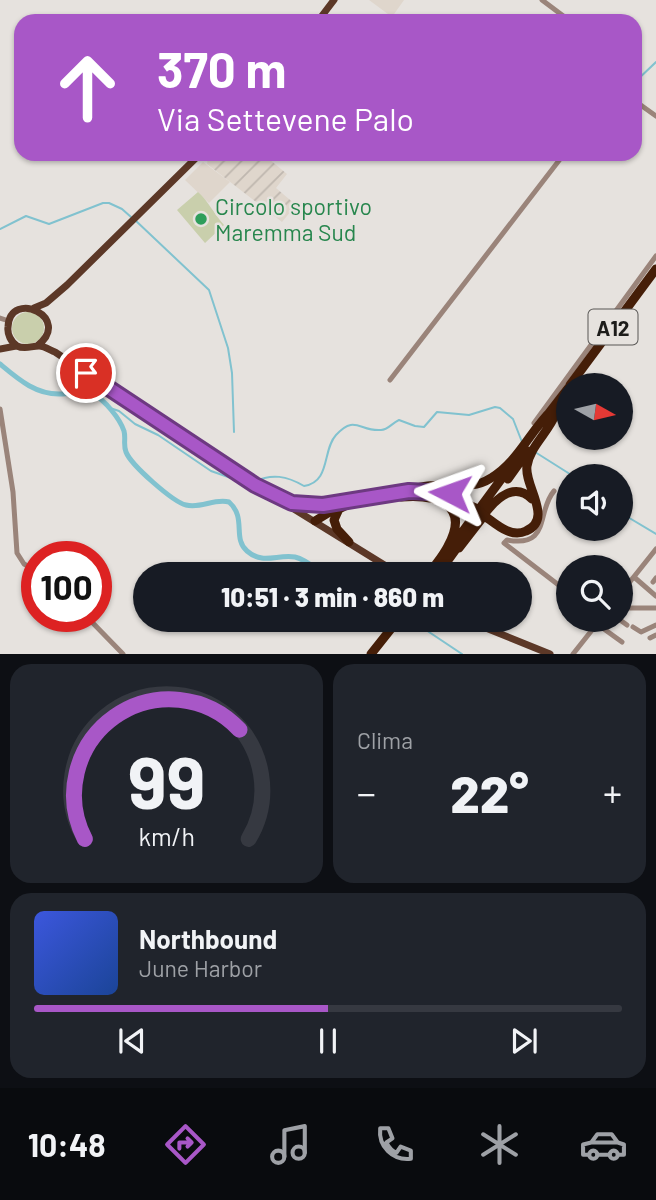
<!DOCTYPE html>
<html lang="it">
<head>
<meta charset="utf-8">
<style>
  body { margin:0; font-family:Barlow,sans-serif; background:#20242c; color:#f1f3f6; height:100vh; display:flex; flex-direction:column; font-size:26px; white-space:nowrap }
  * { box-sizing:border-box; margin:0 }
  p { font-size:23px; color:#9ea1a6 }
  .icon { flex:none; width:38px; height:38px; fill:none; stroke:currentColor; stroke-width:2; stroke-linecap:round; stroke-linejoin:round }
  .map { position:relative; height:654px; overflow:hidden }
  .sheet { display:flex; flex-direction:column; gap:10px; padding:10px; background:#0d0f14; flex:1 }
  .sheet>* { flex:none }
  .hud { position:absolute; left:14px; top:14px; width:628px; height:147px; border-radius:21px; box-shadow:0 2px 5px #0004; background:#a857c7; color:#fff; overflow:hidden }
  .needle { width:46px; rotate:98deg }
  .controls { position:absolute; left:556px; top:373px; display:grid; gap:14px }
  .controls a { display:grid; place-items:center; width:77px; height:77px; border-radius:50%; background:#171b24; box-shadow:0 2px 5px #0004; font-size:35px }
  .speed { position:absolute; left:21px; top:541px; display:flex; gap:14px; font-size:35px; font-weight:700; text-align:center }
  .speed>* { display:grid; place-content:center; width:91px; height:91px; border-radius:50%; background:#171b24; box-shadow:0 2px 5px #0004; line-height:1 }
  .speed .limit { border:10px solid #d22; background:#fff; color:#111 }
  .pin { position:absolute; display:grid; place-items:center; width:60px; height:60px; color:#fff; margin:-30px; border:4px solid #fff; border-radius:50%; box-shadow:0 2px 7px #0007 }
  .me { position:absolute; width:77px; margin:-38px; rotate:274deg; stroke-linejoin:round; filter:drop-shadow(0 0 5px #0008) }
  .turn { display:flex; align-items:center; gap:24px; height:147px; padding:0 28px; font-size:32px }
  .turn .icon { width:91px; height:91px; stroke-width:2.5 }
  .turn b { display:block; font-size:49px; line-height:60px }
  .big { font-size:52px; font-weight:800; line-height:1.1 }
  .sheet .widget { flex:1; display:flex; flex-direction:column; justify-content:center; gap:10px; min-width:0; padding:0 24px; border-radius:21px; background:#20242c }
  .sheet .dial { align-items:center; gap:0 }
  .dial svg { height:182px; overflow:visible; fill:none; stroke:#363941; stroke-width:7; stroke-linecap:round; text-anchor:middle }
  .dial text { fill:#f1f3f6; stroke:none }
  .song { display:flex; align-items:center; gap:21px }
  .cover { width:84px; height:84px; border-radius:10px; background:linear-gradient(135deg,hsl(230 70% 55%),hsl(220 70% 35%)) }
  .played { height:7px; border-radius:4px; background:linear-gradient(90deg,#a857c7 50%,#363941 50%) }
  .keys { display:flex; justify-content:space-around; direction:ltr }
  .heat { display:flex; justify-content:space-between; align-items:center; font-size:38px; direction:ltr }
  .sheet .tiles { flex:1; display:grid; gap:10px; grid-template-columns:1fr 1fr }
  .widget:last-child { grid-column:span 2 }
  .trip { position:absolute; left:133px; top:562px; width:399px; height:70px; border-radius:35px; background:#171b24; box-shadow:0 2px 5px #0004; font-weight:800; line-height:70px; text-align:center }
  .tabs { display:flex; height:112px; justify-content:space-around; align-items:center; background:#090b0e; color:#9ea1a6 }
  .tabs .icon { width:49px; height:49px }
  .tabs .selected { color:#a857c7 }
  .tabs b { font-size:32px; color:#f1f3f6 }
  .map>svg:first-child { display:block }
  .built { fill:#dfd6cc }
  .industrial { fill:url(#industrial-furrows) }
  .green { fill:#c9cfac }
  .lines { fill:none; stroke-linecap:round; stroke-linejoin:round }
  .stream { stroke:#81c2cf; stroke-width:2 }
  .river { stroke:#81c2cf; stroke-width:5 }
  .minor { stroke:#9a847a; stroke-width:5 }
  .major { stroke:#5c3827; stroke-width:7 }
  .highway { stroke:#451e08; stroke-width:9 }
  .highway-bridge { stroke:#451e08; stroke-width:9 }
  .route-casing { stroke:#6d3981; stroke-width:18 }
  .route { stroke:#a857c7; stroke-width:12 }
  .leisure-dot { fill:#2e9e5b; stroke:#e6e2de; stroke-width:2.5 }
  .labels { text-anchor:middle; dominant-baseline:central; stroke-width:5; stroke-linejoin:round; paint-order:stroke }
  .shield { fill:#e6e2de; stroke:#595755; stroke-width:2 }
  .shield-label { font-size:21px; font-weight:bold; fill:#1d1c1a }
  .leisure-label { font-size:23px; fill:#27864d; stroke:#e6e2de; text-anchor:start }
</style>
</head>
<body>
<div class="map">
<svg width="656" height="654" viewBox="0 0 656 654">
  <defs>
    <pattern id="industrial-furrows" width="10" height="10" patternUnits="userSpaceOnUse" patternTransform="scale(1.75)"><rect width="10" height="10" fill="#dfd6cc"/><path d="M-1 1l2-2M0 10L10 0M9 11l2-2" fill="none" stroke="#bfb7af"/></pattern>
  </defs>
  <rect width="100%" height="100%" fill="#e6e2de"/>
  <!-- built -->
  <path class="built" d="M369,0H404L392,17Z
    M203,162L230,182L209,203L185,180Z"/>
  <!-- industrial -->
  <path class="industrial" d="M214,154H263L287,174L276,188L296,205L282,222L207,164L208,160Z"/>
  <!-- green -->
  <path class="green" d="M198,192C209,202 214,214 224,225L205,243L177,210Z
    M12 328a16 16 0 1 1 32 0a16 16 0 1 1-32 0Z"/>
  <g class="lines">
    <!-- stream -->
    <path class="stream" d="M635,82L656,62
      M135,220L209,290L228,348L232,373L234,432
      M0,229L26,216L49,224L103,203H109L122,209L131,217
      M110,408L119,411L135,424L158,435L211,471L231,478L243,486L249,485
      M535,452L573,476
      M253,482C272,473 287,476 304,486C331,482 322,450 336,435C355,414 360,432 381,430C388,430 392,423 399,420L415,426L424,427L437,412L469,415L495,407L500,408L513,419L522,442
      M621,513L656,534
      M411,620L462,654"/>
    <!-- river -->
    <path class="river" d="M0,364C18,379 36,395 61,394C71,394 84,389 93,394C105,400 120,419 124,431C126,438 123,445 126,452C131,465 173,502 186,505C201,509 214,498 229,502C247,518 232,538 247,551C263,565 277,554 295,557C305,559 315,568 323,574"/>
    <!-- minor -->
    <path class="minor" d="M542,0L570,21
      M635,101L656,116
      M0,318L9,321
      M390,380L564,154
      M0,409L13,492L17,553L24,564L37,571
      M534,423L656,256
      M554,491C536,512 551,548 507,540L504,543L569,593
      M634,577L656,596
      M653,582L656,578
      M621,593L656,549
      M621,605L629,608H656
      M86,616L123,654
      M620,620L627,625
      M597,624L622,642
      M633,627L641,632L656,625
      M650,638L656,635
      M573,654L600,620"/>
    <!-- major -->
    <path class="major" d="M318,21L334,0
      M34,308L46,303L67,285L200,154
      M37,346C74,318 10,288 8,327C7,334 11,342 17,346C25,350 31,346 39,346C44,346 50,350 55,352L255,485L399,574
      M0,349L16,346
      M466,620L550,654"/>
    <!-- highway -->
    <path class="highway" d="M570,385L656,269
      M549,413L569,387
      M508,479L528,451
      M426,492L451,495L475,508
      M401,497C436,494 471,504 448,546C443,556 435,565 429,574
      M278,498C327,516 379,493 428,486C450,483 471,491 491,478C518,462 530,431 552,410
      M349,504L339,509L334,520L337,529L349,542
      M480,508L508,470
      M486,512C498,497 515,482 532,499
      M486,517C497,525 511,538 526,531C554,519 524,486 527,466C530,446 549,432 556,413
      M315,521L338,507
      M453,545L477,512
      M459,548L483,517
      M438,574L461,542
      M371,654L398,620"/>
    <!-- highway-bridge -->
    <path class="highway-bridge" d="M475,508L486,517"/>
  </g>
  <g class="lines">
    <defs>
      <path id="route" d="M86,373L255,485L292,503L323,505L409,491L450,493"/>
    </defs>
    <!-- route casing -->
    <use href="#route" class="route-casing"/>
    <!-- route -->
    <use href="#route" class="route"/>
  </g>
  <!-- markers -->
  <circle class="leisure-dot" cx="201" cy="219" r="7"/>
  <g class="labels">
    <!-- shield labels -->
    <rect class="shield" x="588.5" y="309.5" width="49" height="35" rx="5"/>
    <g class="shield-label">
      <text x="613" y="327">A12</text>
    </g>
    <!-- leisure labels -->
    <g class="leisure-label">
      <text x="215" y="206">Circolo sportivo<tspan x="215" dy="26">Maremma Sud</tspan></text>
    </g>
  </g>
</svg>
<div class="controls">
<a><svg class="needle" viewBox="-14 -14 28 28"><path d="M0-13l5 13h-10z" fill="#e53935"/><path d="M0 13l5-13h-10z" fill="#9ea1a6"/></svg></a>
<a><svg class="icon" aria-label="sound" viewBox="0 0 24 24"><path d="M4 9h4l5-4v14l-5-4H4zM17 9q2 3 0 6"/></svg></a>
<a><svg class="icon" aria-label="search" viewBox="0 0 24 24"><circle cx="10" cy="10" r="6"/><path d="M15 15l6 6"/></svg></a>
</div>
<div class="speed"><div class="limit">100</div></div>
<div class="pin" style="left:86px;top:373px;background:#d93025"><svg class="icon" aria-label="arrive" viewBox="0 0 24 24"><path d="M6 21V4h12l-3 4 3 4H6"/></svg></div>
<svg class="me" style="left:450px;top:493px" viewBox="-20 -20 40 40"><path d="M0-17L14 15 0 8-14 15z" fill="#a857c7" stroke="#fff" stroke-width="4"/></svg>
<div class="trip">10:51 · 3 min · 860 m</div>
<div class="hud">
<div class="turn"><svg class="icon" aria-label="ahead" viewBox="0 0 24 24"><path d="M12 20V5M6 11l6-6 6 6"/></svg><div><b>370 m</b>Via Settevene Palo</div></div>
</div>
</div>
<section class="sheet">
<div class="tiles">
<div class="widget dial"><svg viewBox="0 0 100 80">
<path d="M14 69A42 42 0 1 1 86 69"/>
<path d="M14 69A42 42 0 0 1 82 21" stroke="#a857c7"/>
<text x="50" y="56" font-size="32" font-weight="700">99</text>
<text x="50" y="72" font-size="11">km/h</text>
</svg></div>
<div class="widget"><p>Clima</p>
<div class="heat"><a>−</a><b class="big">22°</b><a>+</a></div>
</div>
<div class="widget">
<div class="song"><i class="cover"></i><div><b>Northbound</b><p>June Harbor</p></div></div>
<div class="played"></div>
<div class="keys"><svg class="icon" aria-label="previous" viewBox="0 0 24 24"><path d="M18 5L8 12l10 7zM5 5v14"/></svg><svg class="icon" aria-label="pause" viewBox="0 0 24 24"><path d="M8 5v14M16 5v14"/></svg><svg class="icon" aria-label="next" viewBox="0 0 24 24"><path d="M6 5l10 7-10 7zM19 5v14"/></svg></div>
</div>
</div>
</section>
<nav class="tabs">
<b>10:48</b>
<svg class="icon selected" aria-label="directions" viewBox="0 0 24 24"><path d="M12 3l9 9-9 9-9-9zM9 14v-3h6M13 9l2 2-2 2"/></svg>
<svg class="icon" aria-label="music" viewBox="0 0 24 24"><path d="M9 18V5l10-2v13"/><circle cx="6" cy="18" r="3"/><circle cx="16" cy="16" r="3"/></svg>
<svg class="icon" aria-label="phone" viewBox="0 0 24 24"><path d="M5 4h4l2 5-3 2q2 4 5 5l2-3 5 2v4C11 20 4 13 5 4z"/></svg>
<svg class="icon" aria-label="climate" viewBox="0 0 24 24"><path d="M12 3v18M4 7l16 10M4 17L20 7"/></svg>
<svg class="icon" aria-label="car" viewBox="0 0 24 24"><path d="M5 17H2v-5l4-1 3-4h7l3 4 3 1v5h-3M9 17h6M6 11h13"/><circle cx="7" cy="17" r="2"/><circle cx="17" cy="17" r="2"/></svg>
</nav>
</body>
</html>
